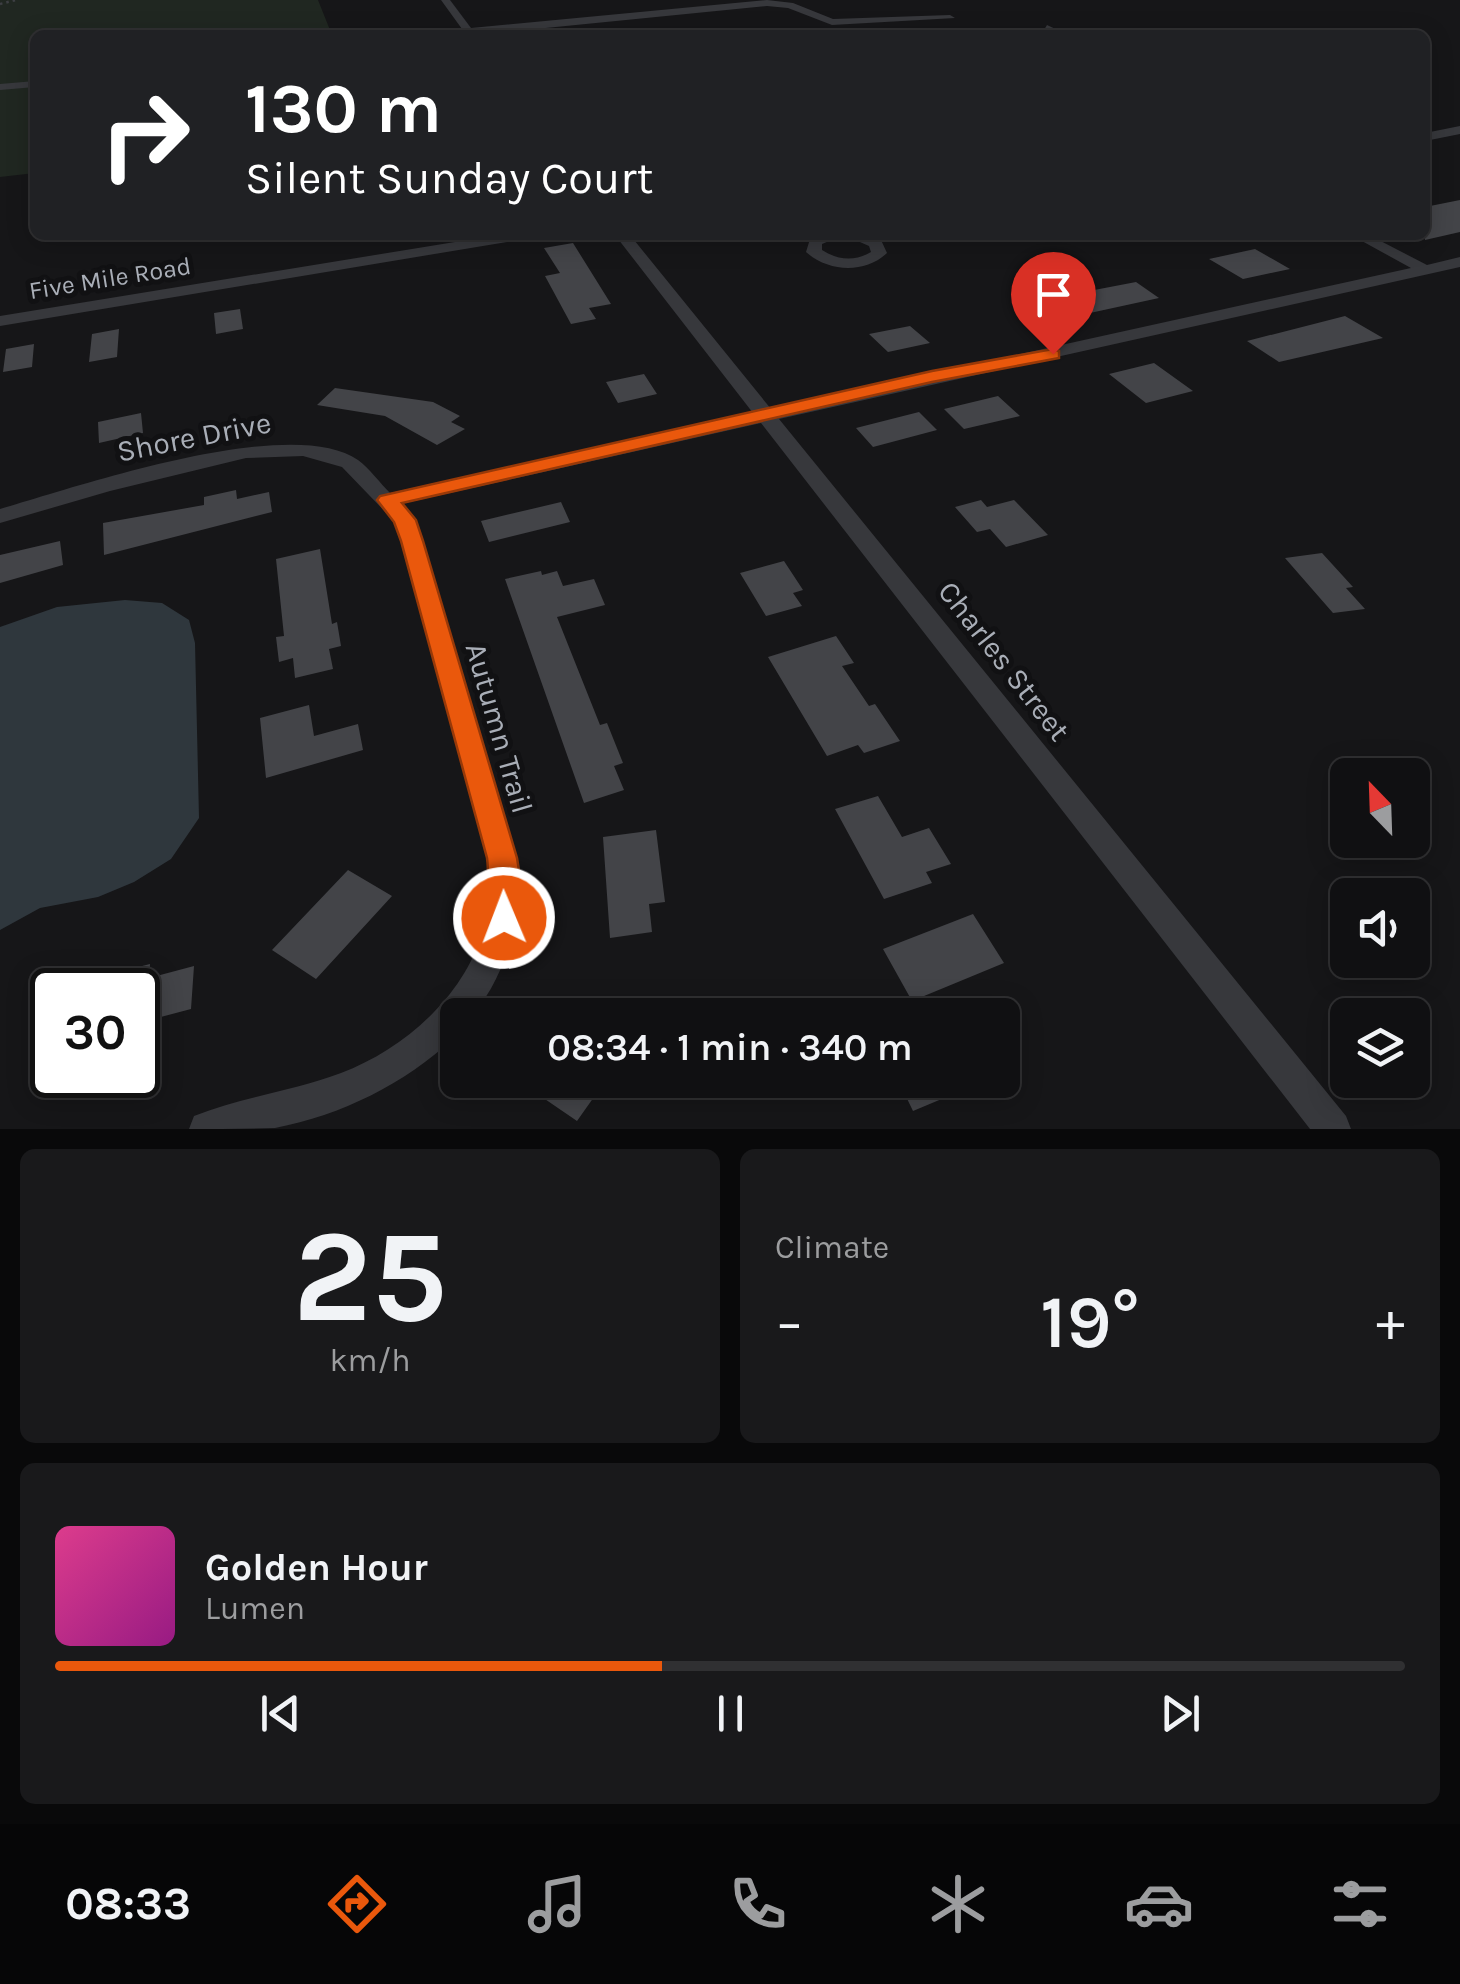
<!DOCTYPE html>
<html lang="en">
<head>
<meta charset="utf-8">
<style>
  body { margin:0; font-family:Karla,sans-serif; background:#19191b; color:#f1f3f6; height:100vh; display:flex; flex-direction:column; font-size:38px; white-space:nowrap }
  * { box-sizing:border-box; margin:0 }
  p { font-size:32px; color:#9c9d9f }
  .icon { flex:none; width:55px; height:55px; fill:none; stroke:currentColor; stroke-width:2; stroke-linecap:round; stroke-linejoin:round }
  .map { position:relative; height:1129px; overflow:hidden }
  .sheet { display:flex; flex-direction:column; gap:20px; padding:20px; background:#09090a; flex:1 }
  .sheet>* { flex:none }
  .banner { position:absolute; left:30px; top:30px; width:1400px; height:210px; border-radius:15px; box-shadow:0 5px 25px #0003,0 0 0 2px #303032; background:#202124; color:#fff; overflow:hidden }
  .needle { width:65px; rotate:337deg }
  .tools { position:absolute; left:1330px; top:758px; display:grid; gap:20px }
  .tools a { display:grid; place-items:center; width:100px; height:100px; border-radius:15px; background:#101012; box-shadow:0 5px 25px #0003,0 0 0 2px #303032; font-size:50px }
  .speed { position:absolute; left:30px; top:968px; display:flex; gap:20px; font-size:50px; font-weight:700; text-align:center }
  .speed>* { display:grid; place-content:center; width:130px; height:130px; border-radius:50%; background:#101012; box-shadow:0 5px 25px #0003,0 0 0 2px #303032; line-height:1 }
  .speed .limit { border:5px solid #111; border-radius:15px; background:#fff; color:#111 }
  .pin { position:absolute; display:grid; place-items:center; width:85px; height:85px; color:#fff; margin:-102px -42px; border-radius:50% 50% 50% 0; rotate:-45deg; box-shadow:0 0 10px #0007 }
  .pin .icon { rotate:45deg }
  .me { position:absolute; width:110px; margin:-55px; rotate:359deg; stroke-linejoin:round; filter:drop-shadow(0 0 8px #0008) }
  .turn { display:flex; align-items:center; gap:35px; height:210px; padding:0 50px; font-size:45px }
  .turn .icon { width:130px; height:130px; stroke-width:2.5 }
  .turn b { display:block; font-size:70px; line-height:85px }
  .big { font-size:75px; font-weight:600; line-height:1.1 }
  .sheet .widget { flex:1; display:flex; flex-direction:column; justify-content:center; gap:15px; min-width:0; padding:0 35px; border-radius:15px; background:#19191b }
  .sheet .dial { align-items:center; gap:0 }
  .dial b { font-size:130px; line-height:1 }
  .song { display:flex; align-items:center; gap:30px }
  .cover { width:120px; height:120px; border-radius:15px; background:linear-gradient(135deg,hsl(330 70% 55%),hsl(310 70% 35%)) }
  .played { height:10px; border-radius:5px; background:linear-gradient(90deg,#ea580c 45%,#303032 45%) }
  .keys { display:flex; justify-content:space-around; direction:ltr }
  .heat { display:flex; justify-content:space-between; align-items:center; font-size:55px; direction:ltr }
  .sheet .tiles { flex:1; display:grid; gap:20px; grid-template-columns:1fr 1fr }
  .widget:last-child { grid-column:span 2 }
  .trip { position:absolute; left:440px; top:998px; width:580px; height:100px; border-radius:15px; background:#101012; box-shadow:0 5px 25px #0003,0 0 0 2px #303032; font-weight:600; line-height:100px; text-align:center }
  .dock { display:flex; height:160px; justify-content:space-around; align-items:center; background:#060607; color:#9c9d9f }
  .dock .icon { width:70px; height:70px }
  .dock .selected { color:#ea580c }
  .dock b { font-size:45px; color:#f1f3f6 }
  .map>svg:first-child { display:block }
  .green { fill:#202721 }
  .water { fill:#2f373d }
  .building { fill:#434448 }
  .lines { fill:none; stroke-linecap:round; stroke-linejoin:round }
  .path { stroke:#3d3f43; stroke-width:2.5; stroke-dasharray:2.5 4; stroke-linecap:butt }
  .street { fill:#37383c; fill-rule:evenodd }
  .route { fill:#ea580c; stroke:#983908; stroke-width:2.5 }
  .labels { text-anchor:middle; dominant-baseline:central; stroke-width:10; stroke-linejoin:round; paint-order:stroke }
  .far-street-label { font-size:25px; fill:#a9aeb7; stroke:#111113 }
  .street-label { font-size:30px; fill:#a9aeb7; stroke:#111113 }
</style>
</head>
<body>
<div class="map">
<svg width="1460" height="1129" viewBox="0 0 1460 1129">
  <rect width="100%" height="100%" fill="#161618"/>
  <!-- green -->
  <path class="green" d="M0,0H318L332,35H35V173L0,177Z"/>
  <!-- water -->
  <path class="water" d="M125,600L162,603L189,620L195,643L199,818L171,859L134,882L98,897L40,908L0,930V627L57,607Z"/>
  <!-- building -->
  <path class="building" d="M1460,200V232L1425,240V207Z
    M573,243L611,304L589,308L596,319L571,324L545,276L560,273L544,248Z
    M1255,249L1290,269L1243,279L1209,259Z
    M1136,282L1159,298L1067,318L1042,300Z
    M240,309L243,329L216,334L214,313Z
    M1345,316L1383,338L1279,362L1247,341Z
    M910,326L930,343L888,352L869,334Z
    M119,329L117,357L89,362L92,334Z
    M34,344L32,367L3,372L6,349Z
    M1154,363L1193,391L1146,403L1109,374Z
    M644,374L657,394L618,403L606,382Z
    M335,388L433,402L460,416L451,422L465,429L437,445L385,416L317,405Z
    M998,396L1020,416L964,429L944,409Z
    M919,412L937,430L873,447L856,428Z
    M141,413L143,433L99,443L98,422Z
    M236,490L237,499L269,492L272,512L104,555L103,523L204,505V497Z
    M981,500L987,507L1014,500L1048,535L1006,547L990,529L977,532L955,507Z
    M561,502L570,522L489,542L481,521Z
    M60,541L63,565L0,583V555Z
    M320,549L332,624L337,622L341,646L329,649L333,669L295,678L293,658L279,662L276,637L284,636L276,559Z
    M1322,553L1353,587L1346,588L1365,609L1333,613L1285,558Z
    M784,561L803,590L793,593L802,606L766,616L740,573Z
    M541,571L542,575L557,571L563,586L594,579L605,605L557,617L600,725L607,723L623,763L614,766L624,790L584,803L505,579Z
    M836,636L854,663L842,666L869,706L875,704L900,741L864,753L858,745L827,756L768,657Z
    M309,705L314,736L358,724L363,750L266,778L260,718Z
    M878,796L902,837L929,828L951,864L926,872L932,883L884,899L835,809Z
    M656,830L665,902L649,904L652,932L610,938L603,837Z
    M348,870L392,896L316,979L272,950Z
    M973,914L1004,963L912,1001L883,949Z
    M150,964L149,978L194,966L191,1009L138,1023V990H80L79,982Z
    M517,1080H606L577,1121Z
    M898,1080H987L913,1111Z"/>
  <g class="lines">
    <!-- path -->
    <path class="path" d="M0,4L16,0"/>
    <!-- street -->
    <path class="street" d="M441,0H450L471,28L767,0L793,3L833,19L950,15L955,18L832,25L788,8L767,6L476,35H425L462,29Z
      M1047,25L1064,33L1066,35L1044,30Z
      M35,81V87L0,90V84Z
      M1460,126V134L1425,141V133Z
      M498,235H532L525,239L0,326V316Z
      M615,235H630L771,409L1411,268L1351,235H1369L1427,265L1460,257V267L779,419L1346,1116L1351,1129H1310L761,423L401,504L416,520L517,857C521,914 510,969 473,1015H458L454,1038C404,1084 342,1115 275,1128C248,1129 216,1129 189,1129L194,1116C241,1097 293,1091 341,1073C402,1050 463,998 482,933C490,908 488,883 487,857L395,522L342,467L303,456L246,458L110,491L0,523V509C77,487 291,413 358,460C370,469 380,483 390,493L753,413Z
      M821,235H843L822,244V250C838,260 854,262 871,252L869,246L844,235H866L881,240L887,253C865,274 828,272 806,252L810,239Z"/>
  </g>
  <!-- route -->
  <path class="route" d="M1053,349L1059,351V358L932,382L402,503L416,520L423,541L517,858C521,881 525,906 515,928L504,932L493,928C485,910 490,879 487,858L401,541L394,522L377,500L380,496L932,371Z"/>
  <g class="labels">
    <!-- far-street labels -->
    <g class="far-street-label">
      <text transform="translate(110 278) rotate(-9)">Five Mile Road</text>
    </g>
    <!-- street labels -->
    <g class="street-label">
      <text transform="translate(194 437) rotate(-11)">Shore Drive</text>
      <text transform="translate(1004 661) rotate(52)">Charles Street</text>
      <text transform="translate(499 728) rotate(74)">Autumn Trail</text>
    </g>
  </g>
</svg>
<div class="tools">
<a><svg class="needle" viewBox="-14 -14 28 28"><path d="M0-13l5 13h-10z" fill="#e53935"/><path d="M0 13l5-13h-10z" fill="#9c9d9f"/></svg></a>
<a><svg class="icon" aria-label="sound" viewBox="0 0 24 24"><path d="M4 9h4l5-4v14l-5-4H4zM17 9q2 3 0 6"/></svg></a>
<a><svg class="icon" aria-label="layers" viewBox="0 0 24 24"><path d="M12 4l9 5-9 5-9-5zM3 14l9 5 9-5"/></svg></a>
</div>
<div class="speed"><div class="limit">30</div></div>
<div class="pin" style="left:1053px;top:354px;background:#d93025"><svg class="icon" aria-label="arrive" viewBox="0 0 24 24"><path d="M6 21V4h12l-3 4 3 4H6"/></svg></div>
<svg class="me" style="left:504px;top:918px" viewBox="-20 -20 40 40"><circle r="17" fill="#ea580c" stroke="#fff" stroke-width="3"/><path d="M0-11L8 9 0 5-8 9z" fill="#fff"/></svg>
<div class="trip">08:34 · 1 min · 340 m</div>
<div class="banner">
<div class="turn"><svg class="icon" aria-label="right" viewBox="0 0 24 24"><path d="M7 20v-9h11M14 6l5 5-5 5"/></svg><div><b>130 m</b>Silent Sunday Court</div></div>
</div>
</div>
<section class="sheet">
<div class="tiles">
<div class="widget dial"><b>25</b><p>km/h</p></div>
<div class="widget"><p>Climate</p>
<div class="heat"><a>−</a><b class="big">19°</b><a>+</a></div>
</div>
<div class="widget">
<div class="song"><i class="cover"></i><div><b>Golden Hour</b><p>Lumen</p></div></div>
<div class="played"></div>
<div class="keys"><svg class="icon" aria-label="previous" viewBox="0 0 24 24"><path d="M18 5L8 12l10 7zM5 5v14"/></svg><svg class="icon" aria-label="pause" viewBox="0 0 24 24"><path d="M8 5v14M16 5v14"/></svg><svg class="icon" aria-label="next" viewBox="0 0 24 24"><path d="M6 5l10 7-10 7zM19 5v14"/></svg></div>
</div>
</div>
</section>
<nav class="dock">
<b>08:33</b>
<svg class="icon selected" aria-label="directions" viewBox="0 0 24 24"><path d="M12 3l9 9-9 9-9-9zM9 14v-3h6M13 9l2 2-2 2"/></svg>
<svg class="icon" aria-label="music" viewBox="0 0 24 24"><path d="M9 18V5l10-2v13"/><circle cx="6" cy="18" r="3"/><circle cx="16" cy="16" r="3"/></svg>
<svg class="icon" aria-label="phone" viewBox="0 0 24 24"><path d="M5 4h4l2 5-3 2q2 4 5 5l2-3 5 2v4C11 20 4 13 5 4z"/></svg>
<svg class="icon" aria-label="climate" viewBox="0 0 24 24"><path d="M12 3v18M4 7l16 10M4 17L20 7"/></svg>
<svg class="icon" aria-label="car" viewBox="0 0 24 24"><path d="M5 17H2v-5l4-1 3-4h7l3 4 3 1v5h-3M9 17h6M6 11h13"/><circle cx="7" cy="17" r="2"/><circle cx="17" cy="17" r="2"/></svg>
<svg class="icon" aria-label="filters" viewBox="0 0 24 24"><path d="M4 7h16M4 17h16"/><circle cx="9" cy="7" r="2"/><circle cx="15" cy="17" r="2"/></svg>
</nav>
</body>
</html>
